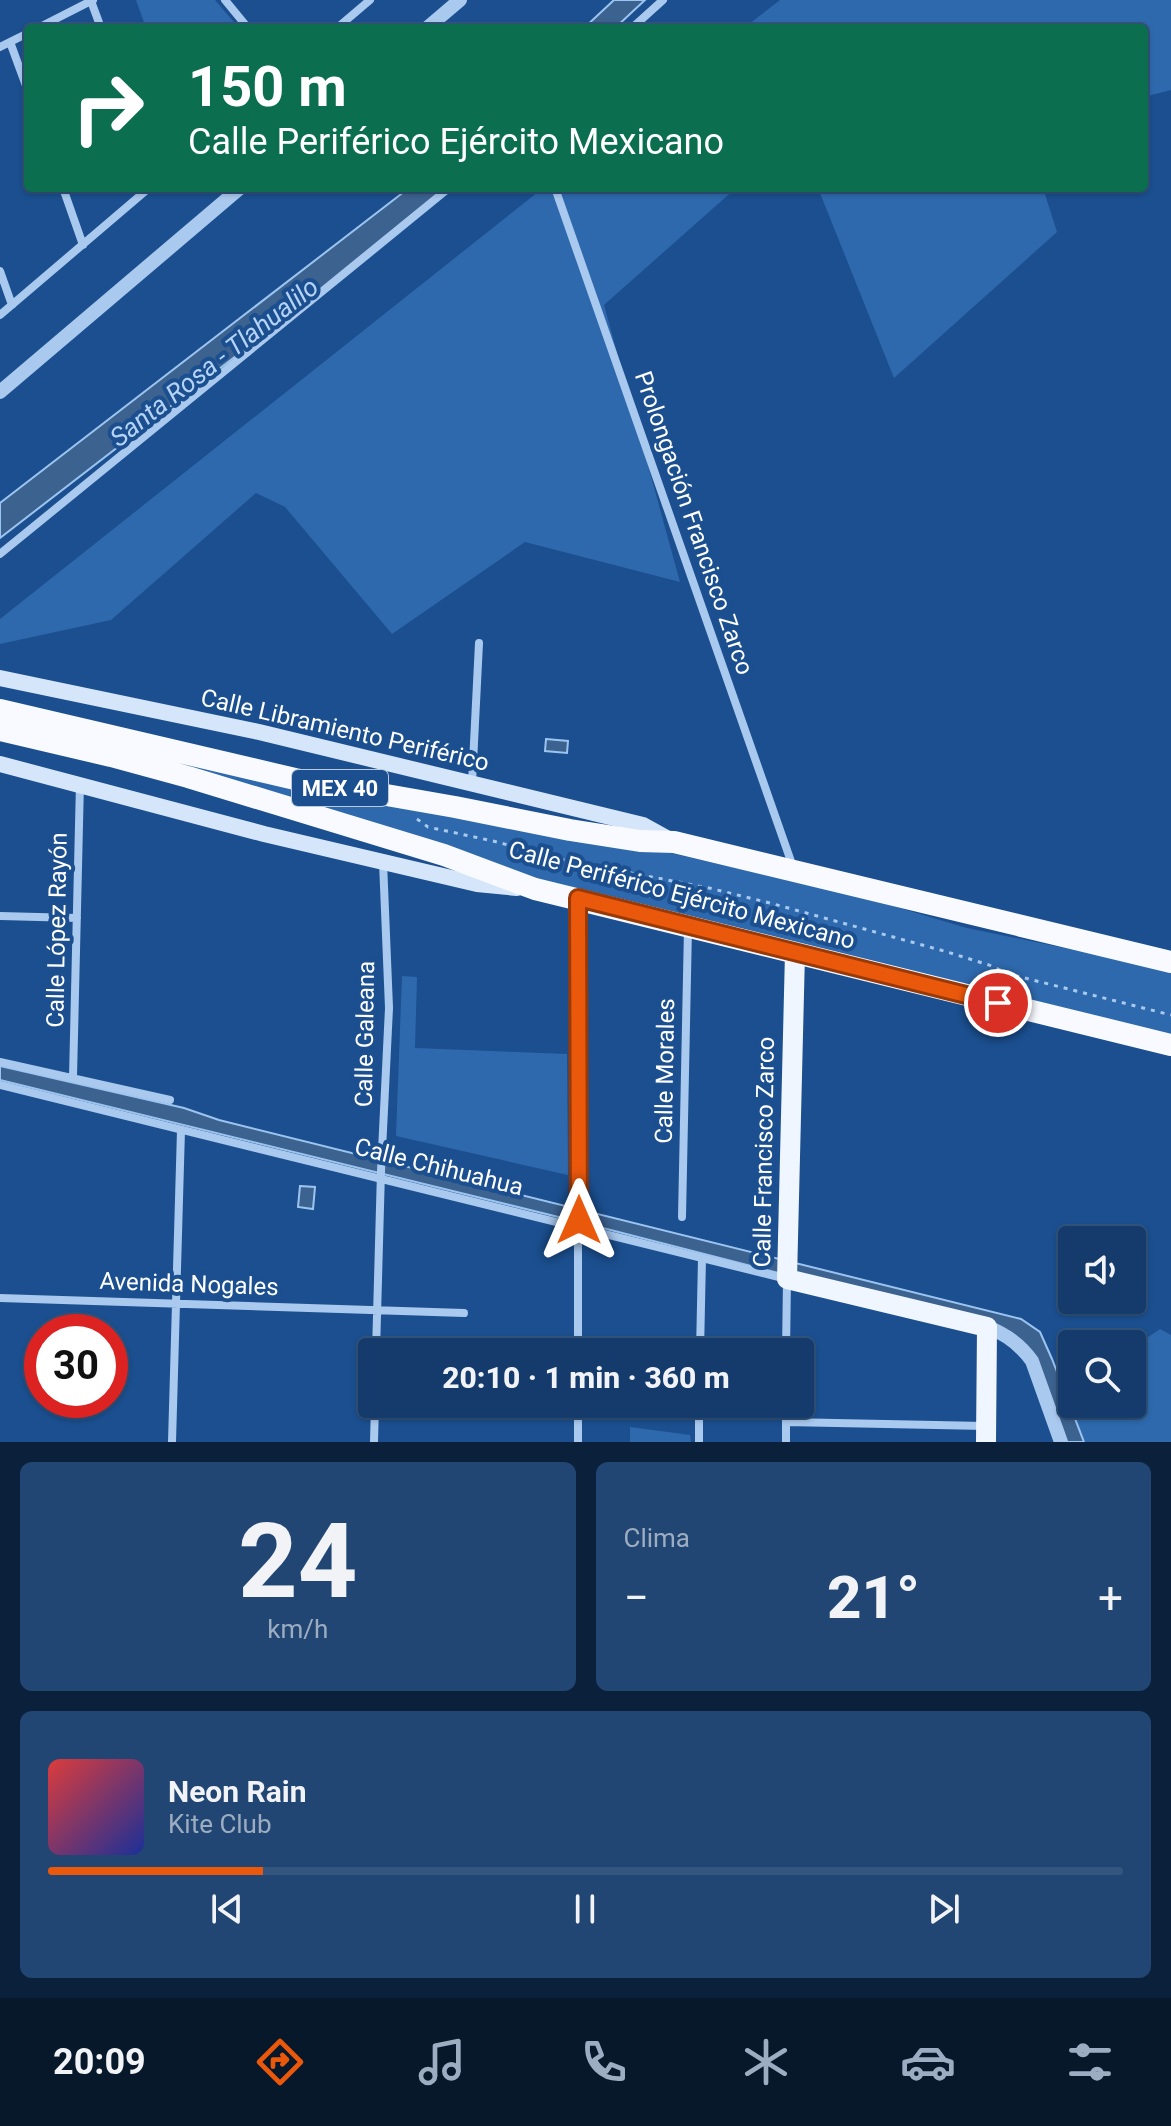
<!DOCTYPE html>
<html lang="es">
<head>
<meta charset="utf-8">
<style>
  body { margin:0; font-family:Roboto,sans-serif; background:#214673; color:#f1f3f6; height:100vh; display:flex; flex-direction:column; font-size:30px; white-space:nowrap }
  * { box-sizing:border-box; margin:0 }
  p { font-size:26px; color:#9dadc1 }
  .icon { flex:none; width:44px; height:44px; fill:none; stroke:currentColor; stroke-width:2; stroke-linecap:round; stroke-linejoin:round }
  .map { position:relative; height:1442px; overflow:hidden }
  .sheet { display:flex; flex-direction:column; gap:20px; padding:20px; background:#0b203b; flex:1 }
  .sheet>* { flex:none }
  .top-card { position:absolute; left:24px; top:24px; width:1124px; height:168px; border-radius:8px; box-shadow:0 2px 6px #0004,0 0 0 2px #33557e; background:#0b6e4f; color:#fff; overflow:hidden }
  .tools { position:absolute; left:1058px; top:1226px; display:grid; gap:16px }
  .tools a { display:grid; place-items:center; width:88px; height:88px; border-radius:8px; background:#143b6b; box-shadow:0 2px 6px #0004,0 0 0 2px #33557e; font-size:40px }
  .speed { position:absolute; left:24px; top:1314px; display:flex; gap:16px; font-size:40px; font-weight:700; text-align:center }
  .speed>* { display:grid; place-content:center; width:104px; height:104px; border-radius:50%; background:#143b6b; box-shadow:0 2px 6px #0004,0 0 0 2px #33557e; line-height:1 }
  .speed .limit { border:12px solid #d22; background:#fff; color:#111 }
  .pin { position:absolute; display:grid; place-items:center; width:68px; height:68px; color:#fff; margin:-34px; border:4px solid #fff; border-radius:50%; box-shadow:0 2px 8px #0007 }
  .me { position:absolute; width:88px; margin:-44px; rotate:0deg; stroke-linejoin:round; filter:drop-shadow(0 0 6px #0008) }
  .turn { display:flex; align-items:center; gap:28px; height:168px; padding:0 32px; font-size:36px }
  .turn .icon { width:104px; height:104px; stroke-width:2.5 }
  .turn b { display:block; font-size:56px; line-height:68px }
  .big { font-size:60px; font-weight:800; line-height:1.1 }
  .sheet .card { flex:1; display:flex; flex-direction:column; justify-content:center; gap:12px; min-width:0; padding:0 28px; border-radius:12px; background:#214673 }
  .sheet .dial { align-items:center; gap:0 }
  .dial b { font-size:104px; line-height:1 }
  .song { display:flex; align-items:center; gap:24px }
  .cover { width:96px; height:96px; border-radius:12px; background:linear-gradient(135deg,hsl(0 70% 55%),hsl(230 70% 35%)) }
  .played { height:8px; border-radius:4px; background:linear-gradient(90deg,#ea580c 20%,#33557e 20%) }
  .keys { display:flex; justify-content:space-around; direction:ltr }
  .heat { display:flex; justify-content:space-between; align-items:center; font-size:44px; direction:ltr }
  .sheet .tiles { flex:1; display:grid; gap:20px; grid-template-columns:1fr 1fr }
  .card:last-child { grid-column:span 2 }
  .trip { position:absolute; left:358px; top:1338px; width:456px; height:80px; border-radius:8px; background:#143b6b; box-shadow:0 2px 6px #0004,0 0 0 2px #33557e; font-weight:800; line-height:80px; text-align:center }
  .tabs { display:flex; height:128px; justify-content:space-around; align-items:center; background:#08182b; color:#9dadc1 }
  .tabs .icon { width:56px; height:56px }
  .tabs .selected { color:#ea580c }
  .tabs b { font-size:36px; color:#f1f3f6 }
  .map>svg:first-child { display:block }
  .green { fill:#2e69ad }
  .water { fill:#3c6290; stroke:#9cc4f0; stroke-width:2 }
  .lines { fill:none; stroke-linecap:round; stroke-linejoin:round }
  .path { stroke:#a9c9ee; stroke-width:3; stroke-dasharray:4 6; stroke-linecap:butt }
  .minor { stroke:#a9c9ee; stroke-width:8 }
  .tertiary { stroke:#a9c9ee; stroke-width:14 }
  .secondary { stroke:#d6e6fa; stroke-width:16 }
  .primary { stroke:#f0f6ff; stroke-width:20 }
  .trunk { stroke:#f8faff; stroke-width:22 }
  .route-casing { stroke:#983908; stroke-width:20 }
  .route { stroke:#ea580c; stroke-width:14 }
  .labels { text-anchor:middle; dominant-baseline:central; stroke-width:8; stroke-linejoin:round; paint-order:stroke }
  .shield { fill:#1b4f8f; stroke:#bbcadd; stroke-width:2 }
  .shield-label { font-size:22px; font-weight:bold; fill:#fff }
  .street-label { font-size:24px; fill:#fff; stroke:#1b4f8f }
  .water-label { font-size:26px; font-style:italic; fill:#b5d3f5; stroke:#1b4f8f }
</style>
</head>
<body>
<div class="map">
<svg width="1171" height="1442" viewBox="0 0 1171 1442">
  <rect width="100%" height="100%" fill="#1b4f8f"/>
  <!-- green -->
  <path class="green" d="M136,0H215L239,28H146Z
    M780,0H1171V90L1144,97V28H744Z
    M543,188H736L604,305L680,582L525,542L392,634L285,507L256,493L111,620L0,644V619Z
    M818,188H1043L1057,232L894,378Z
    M175,760L635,845L856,895L967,928L1171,970V1050L537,885L160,767Z
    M402,976L417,977L415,1048L567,1054L568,1175L396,1136Z
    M1160,1329L1171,1335V1442H1085L1063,1397L1072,1391V1404H1132V1348Z
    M630,1427L690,1435L691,1442H630Z"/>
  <!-- water -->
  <path class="water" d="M614,0H645L615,28H584Z
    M409,188H446L416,217L0,538V503Z
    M546,739L568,741L567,753L545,751Z
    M0,1066L184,1108L219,1120L1021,1319L1040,1332L1052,1359L1084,1442H1066L1023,1343L802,1279L595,1226L0,1080Z
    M300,1186L315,1187L313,1209L298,1207Z"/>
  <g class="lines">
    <!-- path -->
    <path class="path" d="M417,819L428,827L493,841L564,860L709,888L770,903L944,951L989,965L1009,974L1171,1015"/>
    <!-- minor -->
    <path class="minor" d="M225,0L248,28
      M91,1L101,28
      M38,28L93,0
      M337,28L370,0
      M632,28L663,0
      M10,42L28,91
      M0,47L28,33
      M63,188L83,245
      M555,188L793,867
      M0,271L12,305
      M0,315L149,188
      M0,554L449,188
      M472,783L479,643
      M578,903V1352
      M0,916L77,918
      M0,1062L170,1100
      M73,1077L80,783
      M0,1085L787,1279L786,1352
      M682,1217L688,928
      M0,1298L464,1313
      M376,1352L381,1171L389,1008L383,862
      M700,1352L702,1258
      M786,1422L985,1426
      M172,1442L181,1130
      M374,1442L375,1404
      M578,1442V1404
      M699,1442V1404
      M786,1442V1404"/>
    <!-- tertiary -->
    <path class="tertiary" d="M427,28L460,0
      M0,392L240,188
      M987,1327C1006,1334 1020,1344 1032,1361L1061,1442"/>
    <!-- secondary -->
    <path class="secondary" d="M0,678L259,732L643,825L672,841
      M0,764L264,834L477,884L517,888"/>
    <!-- primary -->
    <path class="primary" d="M795,953L787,1279L987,1327L986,1442"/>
    <!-- trunk -->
    <path class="trunk" d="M0,710L295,779L455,807L570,830L640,841L674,842L1171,962
      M0,730L111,756L188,777L444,855L535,889L1171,1045"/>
  </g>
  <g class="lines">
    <defs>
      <path id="route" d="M579,1220L578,898L998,1003"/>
    </defs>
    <!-- route casing -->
    <use href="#route" class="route-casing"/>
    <!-- route -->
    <use href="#route" class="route"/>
  </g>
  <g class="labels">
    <!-- shield labels -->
    <rect class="shield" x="292" y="770" width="96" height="36" rx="6"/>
    <g class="shield-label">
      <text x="340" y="788">MEX 40</text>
    </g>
    <!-- street labels -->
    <g class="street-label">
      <text transform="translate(694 523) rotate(71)">Prolongación Francisco Zarco</text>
      <text transform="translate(345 730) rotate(13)">Calle Libramiento Periférico</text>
      <text transform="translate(682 895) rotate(15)">Calle Periférico Ejército Mexicano</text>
      <text transform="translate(57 930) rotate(-89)">Calle López Rayón</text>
      <text transform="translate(365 1034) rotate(-89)">Calle Galeana</text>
      <text transform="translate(665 1071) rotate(-89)">Calle Morales</text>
      <text transform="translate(764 1152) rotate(-89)">Calle Francisco Zarco</text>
      <text transform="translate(439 1167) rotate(14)">Calle Chihuahua</text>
      <text transform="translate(189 1284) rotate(2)">Avenida Nogales</text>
    </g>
    <!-- water labels -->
    <g class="water-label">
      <text transform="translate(214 362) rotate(-38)">Santa Rosa - Tlahualilo</text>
    </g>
  </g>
</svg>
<div class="tools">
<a><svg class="icon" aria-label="sound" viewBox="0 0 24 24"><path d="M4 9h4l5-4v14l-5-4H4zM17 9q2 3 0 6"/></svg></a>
<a><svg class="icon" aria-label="search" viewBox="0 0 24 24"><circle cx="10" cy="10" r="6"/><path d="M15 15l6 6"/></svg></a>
</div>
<div class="speed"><div class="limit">30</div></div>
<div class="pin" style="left:998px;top:1003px;background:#d93025"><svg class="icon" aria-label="arrive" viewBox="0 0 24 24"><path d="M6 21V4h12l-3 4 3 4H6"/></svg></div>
<svg class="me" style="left:579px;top:1220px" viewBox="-20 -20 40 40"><path d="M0-17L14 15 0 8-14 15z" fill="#ea580c" stroke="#fff" stroke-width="4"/></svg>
<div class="trip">20:10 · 1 min · 360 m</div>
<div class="top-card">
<div class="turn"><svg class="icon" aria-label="right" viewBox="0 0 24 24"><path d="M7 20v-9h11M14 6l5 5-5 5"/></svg><div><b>150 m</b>Calle Periférico Ejército Mexicano</div></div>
</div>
</div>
<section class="sheet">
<div class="tiles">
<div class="card dial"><b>24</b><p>km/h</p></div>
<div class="card"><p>Clima</p>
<div class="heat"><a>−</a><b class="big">21°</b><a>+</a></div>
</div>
<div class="card">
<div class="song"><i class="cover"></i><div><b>Neon Rain</b><p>Kite Club</p></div></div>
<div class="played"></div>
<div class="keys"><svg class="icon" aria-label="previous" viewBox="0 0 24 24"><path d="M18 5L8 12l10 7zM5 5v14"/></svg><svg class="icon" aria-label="pause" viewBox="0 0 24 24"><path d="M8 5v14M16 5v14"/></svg><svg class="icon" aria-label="next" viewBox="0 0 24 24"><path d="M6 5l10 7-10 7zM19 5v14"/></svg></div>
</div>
</div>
</section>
<nav class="tabs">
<b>20:09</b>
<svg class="icon selected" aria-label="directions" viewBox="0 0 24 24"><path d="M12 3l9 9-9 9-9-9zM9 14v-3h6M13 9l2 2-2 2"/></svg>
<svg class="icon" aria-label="music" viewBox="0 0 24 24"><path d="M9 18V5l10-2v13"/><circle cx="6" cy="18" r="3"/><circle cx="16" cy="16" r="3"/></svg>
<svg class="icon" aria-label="phone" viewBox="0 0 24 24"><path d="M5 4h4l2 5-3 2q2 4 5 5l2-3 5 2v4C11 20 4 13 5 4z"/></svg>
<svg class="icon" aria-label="climate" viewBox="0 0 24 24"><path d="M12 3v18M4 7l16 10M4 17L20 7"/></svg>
<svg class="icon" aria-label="car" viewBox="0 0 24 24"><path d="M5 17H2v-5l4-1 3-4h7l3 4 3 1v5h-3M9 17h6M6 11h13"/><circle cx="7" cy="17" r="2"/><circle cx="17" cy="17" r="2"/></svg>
<svg class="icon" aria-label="filters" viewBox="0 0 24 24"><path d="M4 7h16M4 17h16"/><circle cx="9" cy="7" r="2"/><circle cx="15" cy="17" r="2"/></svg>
</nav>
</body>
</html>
